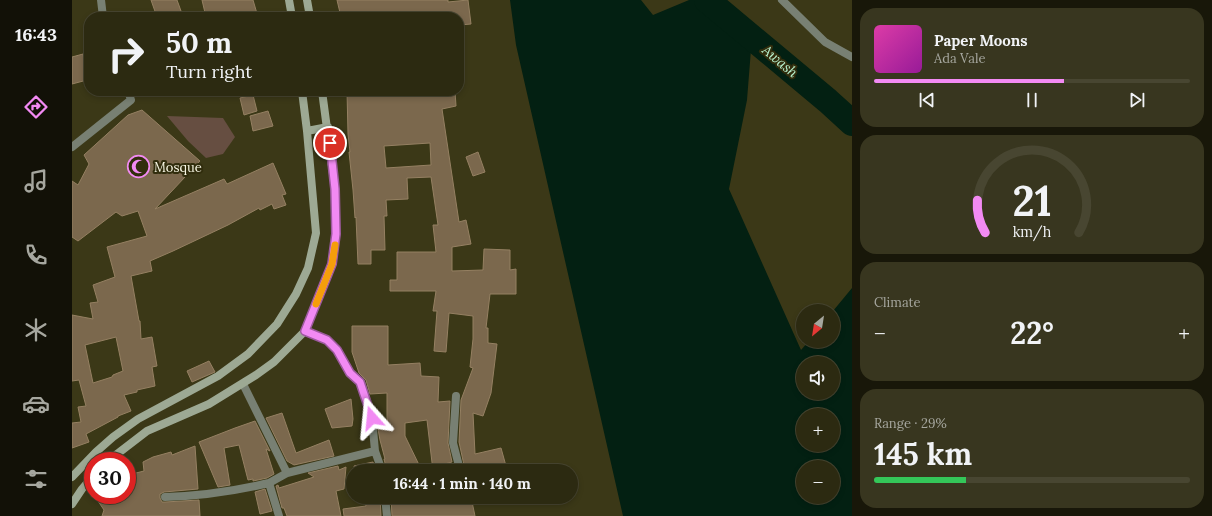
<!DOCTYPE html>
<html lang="en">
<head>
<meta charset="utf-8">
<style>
  body { margin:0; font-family:Lora,serif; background:#38361f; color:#f1f3f6; height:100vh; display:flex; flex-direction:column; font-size:15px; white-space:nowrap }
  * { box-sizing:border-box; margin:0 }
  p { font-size:13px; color:#a6a79f }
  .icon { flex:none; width:22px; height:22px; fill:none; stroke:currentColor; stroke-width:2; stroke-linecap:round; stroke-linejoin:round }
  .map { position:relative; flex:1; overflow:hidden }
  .drawer { display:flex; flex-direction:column; gap:8px; padding:8px; background:#181709; width:360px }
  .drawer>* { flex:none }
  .banner { position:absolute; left:12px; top:12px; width:380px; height:84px; border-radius:16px; box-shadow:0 2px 6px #0003,0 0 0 1px #484631; background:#2c2a11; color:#f1f3f6; overflow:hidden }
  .needle { width:26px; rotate:210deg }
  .buttons { position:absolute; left:724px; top:304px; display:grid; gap:8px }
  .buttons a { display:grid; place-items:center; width:44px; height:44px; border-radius:50%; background:#2c2a11; box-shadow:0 2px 6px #0003,0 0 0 1px #484631; font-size:20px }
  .speed { position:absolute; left:12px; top:452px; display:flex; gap:8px; font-size:20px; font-weight:700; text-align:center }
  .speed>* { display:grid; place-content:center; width:52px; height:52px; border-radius:50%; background:#2c2a11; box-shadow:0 2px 6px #0003,0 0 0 1px #484631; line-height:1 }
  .speed .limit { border:6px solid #d22; background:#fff; color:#111 }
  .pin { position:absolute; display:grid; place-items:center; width:34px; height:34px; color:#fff; margin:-17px; border:2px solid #fff; border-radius:50%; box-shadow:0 1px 4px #0007 }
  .me { position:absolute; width:44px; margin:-22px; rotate:342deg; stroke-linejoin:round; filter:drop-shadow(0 0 3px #0008) }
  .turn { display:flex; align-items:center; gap:14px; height:84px; padding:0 16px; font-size:18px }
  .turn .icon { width:52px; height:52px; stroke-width:2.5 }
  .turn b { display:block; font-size:28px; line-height:34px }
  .big { font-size:30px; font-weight:700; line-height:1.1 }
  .drawer .card { flex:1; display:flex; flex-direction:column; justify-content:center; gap:6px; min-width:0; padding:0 14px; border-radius:16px; background:#38361f }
  .drawer .dial { align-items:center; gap:0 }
  .dial svg { height:104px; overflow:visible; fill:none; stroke:#484631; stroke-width:7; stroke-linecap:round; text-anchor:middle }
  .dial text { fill:#f1f3f6; stroke:none }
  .song { display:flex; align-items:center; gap:12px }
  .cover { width:48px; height:48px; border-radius:6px; background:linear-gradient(135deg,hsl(320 70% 55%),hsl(300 70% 35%)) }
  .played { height:4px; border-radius:2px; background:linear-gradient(90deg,#f28af3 60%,#484631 60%) }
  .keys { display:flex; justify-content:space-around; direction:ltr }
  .heat { display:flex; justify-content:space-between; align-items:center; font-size:22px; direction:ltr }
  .charge { height:6px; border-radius:3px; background:linear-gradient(90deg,#34c759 29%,#484631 0) }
  .trip { position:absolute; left:274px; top:464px; width:232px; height:40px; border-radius:20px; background:#2c2a11; box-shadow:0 2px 6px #0003,0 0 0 1px #484631; font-weight:700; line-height:40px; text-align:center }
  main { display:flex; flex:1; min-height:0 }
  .tab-bar { display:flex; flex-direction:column; width:72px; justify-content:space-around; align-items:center; background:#121107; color:#a6a79f }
  .tab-bar .icon { width:28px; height:28px }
  .tab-bar .current { color:#f28af3 }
  .tab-bar b { font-size:18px; color:#f1f3f6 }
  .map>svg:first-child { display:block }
  .green { fill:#664e41 }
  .water { fill:#032012; fill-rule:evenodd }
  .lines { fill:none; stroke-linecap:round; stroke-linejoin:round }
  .river { stroke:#032012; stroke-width:26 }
  .building { fill:#7b684d; stroke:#958062; fill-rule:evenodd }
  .street { stroke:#788073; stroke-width:8 }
  .secondary { stroke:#9da994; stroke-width:8 }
  .route-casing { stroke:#9d5a9e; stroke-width:10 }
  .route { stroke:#f28af3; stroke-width:7 }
  .slow { stroke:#f59e0b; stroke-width:7 }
  .labels { text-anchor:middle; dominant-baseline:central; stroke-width:4; stroke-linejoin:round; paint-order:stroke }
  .poi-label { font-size:13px; fill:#f7f6e3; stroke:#312d0d; text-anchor:start }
  .water-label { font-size:14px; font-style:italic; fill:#baf5d2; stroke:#312d0d }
</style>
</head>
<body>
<main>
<nav class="tab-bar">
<b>16:43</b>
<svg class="icon current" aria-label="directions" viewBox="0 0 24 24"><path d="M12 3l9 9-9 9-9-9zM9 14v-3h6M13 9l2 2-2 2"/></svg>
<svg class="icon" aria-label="music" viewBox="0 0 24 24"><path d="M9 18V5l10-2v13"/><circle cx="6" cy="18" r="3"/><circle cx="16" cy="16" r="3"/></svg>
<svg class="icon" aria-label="phone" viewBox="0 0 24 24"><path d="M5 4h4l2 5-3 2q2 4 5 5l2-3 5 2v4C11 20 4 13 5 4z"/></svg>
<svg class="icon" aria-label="climate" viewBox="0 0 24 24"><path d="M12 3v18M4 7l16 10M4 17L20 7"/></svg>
<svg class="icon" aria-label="car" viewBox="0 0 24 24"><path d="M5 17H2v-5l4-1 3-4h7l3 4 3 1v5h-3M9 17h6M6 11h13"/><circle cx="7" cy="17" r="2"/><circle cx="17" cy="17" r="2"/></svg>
<svg class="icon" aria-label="filters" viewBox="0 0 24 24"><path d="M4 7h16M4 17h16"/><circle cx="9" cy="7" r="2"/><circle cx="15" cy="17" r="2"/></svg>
</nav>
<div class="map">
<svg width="780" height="516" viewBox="0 0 780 516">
  <rect width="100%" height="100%" fill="#3b3817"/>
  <!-- green -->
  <path class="green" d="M95,116L151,118L163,137L151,154L134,158L116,141Z"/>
  <!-- water -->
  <path class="water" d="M438,0H569L581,15L617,0H635L680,37L675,100L657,189L729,350L737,341H761V311L780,288V516H551L444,45ZM731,363H761V393H731ZM731,415H761V445H731ZM731,467H761V497H731Z"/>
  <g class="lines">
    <!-- river -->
    <path class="river" d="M635,0L756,101L780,123"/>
  </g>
  <!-- building -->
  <path class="building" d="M79,0H105L109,11L94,17H85Z
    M130,0H181L186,17H134Z
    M265,0H376V2L396,0L399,24L388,25L387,17H356L355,13L342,17H269Z
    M11,54L15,80L0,84V57Z
    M275,91H383L384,106L370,109L387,222L394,220L399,244L380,247V271L411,270L412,249L438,250V270L444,269V294H418L414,328H416V343L425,344L419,393L411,416L401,413L403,454L429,448L434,466L417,471H389L392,468V465L387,442L389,400L401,368L398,367L401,339V316L377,313L374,352L362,351L365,311H361L364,291H318V280H325V252H364L361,225H366L359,177L335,178L336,199L314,200L315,216H312L313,250H299V264H286L284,217L283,218L281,190L277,152H278L276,134ZM358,143L359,165L314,168L312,146Z
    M181,95L185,111L172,115L168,98Z
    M70,110L128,161L83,209L152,179L155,184L201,163L214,194L210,195L214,205L202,209L200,204L188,210L187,208L156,225L101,251L78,261L80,271L59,276L67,321H68L69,339L80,337L85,366L80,367L83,386L65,390V392L52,395L59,411L46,416V417L14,434L17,442L0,448V423L9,422L6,407L14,406L7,380L0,381V315L21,319L18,303L26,302L21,285L43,277L35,247L75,236L66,211L50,216L44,212L6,241L0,237V181L6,185L17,164L12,155L56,115ZM44,337L51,371L41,375L40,377L21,383L13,345Z
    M196,111L201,126L181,131L178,116Z
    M406,152L413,172L401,176L394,157Z
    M280,326H316V365L348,363L349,376L367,377L366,402L378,401L376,443L380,462L365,466L361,471L355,420L333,423V436L350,471H315L312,459H313L308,440L306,429L315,428V393L298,394L294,380L287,373L280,352Z
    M137,361L143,372L120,382L115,371Z
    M279,399L281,419L280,426L260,428L253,409Z
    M210,413L224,453L257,440L262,456L222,465L215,461L194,418Z
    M183,421L198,451L194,449L202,474L195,478L181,481V479L176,480L167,445L152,448L158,485L146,487L127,442L163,428Z
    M123,446L126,489L92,492L88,494V498L90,502H93L127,500L128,516H30L32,510L22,495H55V478L61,477L60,474L72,471L71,462L81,457L99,452L100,455Z
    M301,462L304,471H283L282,466Z
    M266,466L267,470L274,467L272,489L264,491L269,516H215L212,508H210L204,486L206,485L207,488L242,477L236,473Z
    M193,489L200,511L188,514L183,492Z
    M306,497H308L309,516H272L271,509L294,506L293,499Z
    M319,497H362L364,501V497H399L403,516H320Z"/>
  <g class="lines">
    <!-- street -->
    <path class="street" d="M29,0L31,17
      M710,0L753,42L780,57
      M0,147L59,100L56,91
      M233,331L255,340L265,350L278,373L289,382L300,418L303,451L310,471
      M171,384L215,473L303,451
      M367,471L387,466L381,443L384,396
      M93,497C128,496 163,491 197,483
      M313,497L315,516
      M207,516L197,483L215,473"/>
    <!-- secondary -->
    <path class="secondary" d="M217,0L220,17
      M235,0L238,17
      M235,131L256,127
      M36,461L75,431L137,404L184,375L202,362L233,331L260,264L264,234L263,189L250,91
      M0,477L24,452L41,437L66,419L146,376L176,354L205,324L224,294L236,268L244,233L235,131L230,91
      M0,504L10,489L21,476"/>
  </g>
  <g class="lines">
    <defs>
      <path id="route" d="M258,143L263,189L264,234L260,264L233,331L255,340L265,350L278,373L288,382L300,418"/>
    </defs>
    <!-- route casing -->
    <use href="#route" class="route-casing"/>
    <!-- route -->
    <use href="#route" class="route"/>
    <!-- slow -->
    <path class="slow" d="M244,304L260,264L263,245"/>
  </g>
  <!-- icons -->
  <defs>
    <symbol id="mosque-ring" viewBox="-11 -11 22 22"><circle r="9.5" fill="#312d0d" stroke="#f28af3" stroke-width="1.5"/><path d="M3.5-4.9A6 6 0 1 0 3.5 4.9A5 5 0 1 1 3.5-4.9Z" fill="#f28af3"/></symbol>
  </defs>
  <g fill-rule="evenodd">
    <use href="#mosque-ring" x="54" y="154" width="25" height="25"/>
  </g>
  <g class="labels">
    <!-- poi labels -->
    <g class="poi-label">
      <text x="82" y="167">Mosque</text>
    </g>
    <!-- water labels -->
    <g class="water-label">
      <text transform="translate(708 61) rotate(40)">Awash</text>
    </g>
  </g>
</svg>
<div class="buttons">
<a><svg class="needle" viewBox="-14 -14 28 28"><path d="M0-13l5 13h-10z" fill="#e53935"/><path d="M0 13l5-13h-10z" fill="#a6a79f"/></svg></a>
<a><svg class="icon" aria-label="sound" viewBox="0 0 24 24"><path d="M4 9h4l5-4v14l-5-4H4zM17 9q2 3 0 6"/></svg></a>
<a>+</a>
<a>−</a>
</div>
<div class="speed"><div class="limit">30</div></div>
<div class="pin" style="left:258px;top:143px;background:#d93025"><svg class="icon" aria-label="arrive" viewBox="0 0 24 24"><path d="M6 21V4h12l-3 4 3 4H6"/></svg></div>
<svg class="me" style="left:300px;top:418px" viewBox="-20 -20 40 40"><path d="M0-17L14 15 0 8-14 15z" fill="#f28af3" stroke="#fff" stroke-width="4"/></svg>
<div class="trip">16:44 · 1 min · 140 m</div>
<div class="banner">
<div class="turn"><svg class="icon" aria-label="right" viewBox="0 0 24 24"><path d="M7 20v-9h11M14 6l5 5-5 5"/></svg><div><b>50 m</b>Turn right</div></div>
</div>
</div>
<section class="drawer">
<div class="card">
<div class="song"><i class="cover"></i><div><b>Paper Moons</b><p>Ada Vale</p></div></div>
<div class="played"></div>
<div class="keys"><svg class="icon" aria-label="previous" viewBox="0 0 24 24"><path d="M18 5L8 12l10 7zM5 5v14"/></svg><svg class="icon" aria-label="pause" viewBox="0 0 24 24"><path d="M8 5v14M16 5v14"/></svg><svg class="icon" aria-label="next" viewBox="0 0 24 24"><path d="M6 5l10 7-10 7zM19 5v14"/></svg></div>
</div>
<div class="card dial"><svg viewBox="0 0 100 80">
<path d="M14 69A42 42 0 1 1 86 69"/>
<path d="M14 69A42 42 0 0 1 8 44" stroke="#f28af3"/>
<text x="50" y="56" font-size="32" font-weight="700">21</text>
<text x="50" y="72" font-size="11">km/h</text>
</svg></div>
<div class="card"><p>Climate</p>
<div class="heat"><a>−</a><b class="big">22°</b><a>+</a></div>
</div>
<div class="card"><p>Range · 29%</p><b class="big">145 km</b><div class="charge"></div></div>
</section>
</main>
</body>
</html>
